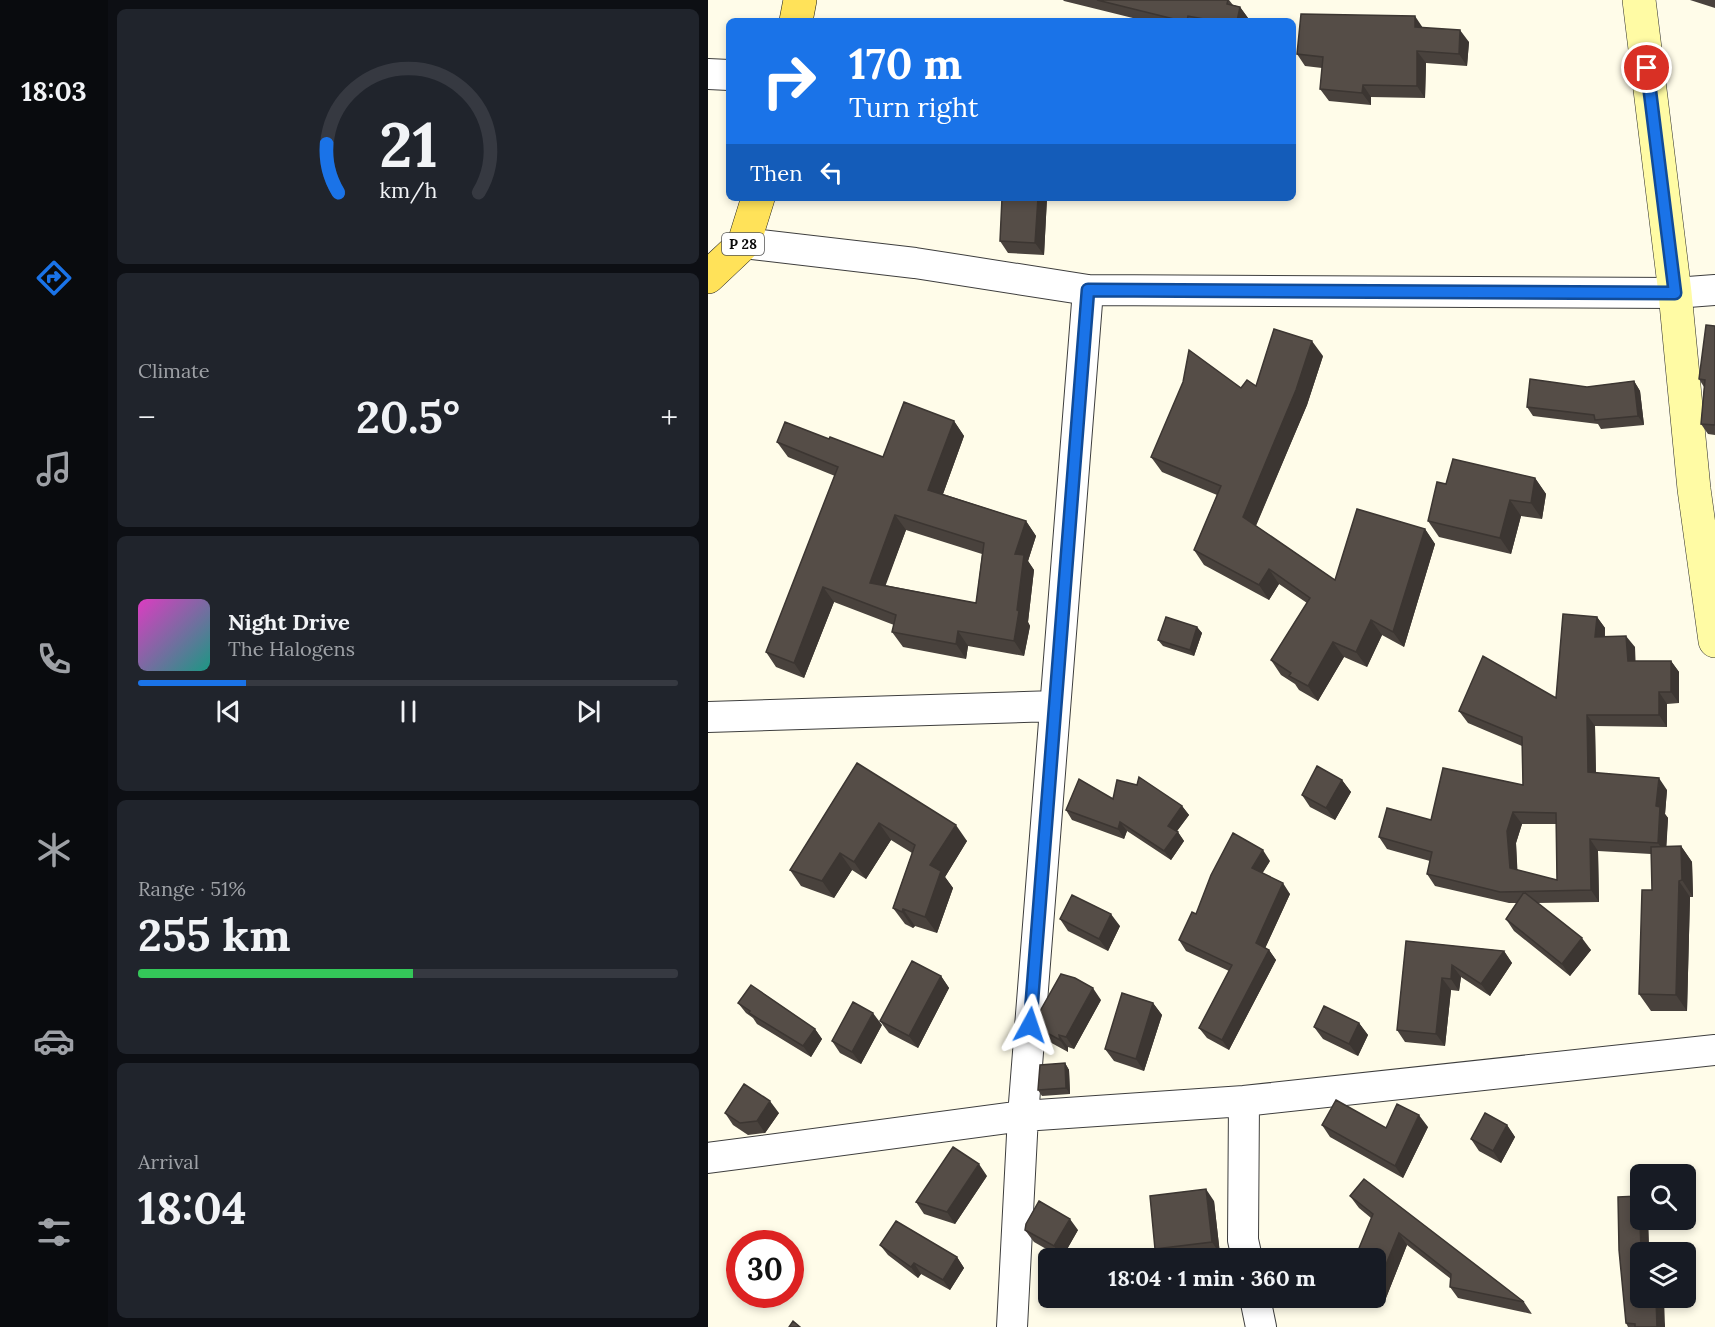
<!DOCTYPE html>
<html lang="en">
<head>
<meta charset="utf-8">
<style>
  body { margin:0; font-family:Lora,serif; background:#20242c; color:#f1f3f6; height:100vh; display:flex; flex-direction:column; font-size:22px; white-space:nowrap }
  * { box-sizing:border-box; margin:0 }
  p { font-size:20px; color:#9ea1a6 }
  .icon { flex:none; width:33px; height:33px; fill:none; stroke:currentColor; stroke-width:2; stroke-linecap:round; stroke-linejoin:round }
  .map { position:relative; flex:1; overflow:hidden }
  .drawer { display:flex; flex-direction:column; gap:9px; padding:9px; background:#0d0f14; width:600px }
  .drawer>* { flex:none }
  .guide { position:absolute; left:18px; top:18px; width:570px; height:183px; border-radius:9px; box-shadow:0 3px 9px #0003; background:#1a73e8; color:#fff; overflow:hidden }
  .buttons { position:absolute; left:922px; top:1164px; display:grid; gap:12px }
  .buttons a { display:grid; place-items:center; width:66px; height:66px; border-radius:9px; background:#171b24; box-shadow:0 3px 9px #0003; font-size:30px }
  .speed { position:absolute; left:18px; top:1230px; display:flex; gap:12px; font-size:30px; font-weight:700; text-align:center }
  .speed>* { display:grid; place-content:center; width:78px; height:78px; border-radius:50%; background:#171b24; box-shadow:0 3px 9px #0003; line-height:1 }
  .speed .limit { border:9px solid #d22; background:#fff; color:#111 }
  .pin { position:absolute; display:grid; place-items:center; width:51px; height:51px; color:#fff; margin:-26px; border:3px solid #fff; border-radius:50%; box-shadow:0 2px 6px #0007 }
  .me { position:absolute; width:66px; margin:-33px; rotate:5deg; stroke-linejoin:round; filter:drop-shadow(0 0 4px #0008) }
  .turn { display:flex; align-items:center; gap:21px; height:126px; padding:0 24px; font-size:27px }
  .turn .icon { width:78px; height:78px; stroke-width:2.5 }
  .turn b { display:block; font-size:42px; line-height:51px }
  .then { display:flex; align-items:center; height:57px; padding:0 24px; background:#0003; gap:12px; font-size:22px }
  .big { font-size:45px; font-weight:700; line-height:1.1 }
  .drawer .card { flex:1; display:flex; flex-direction:column; justify-content:center; gap:9px; min-width:0; padding:0 21px; border-radius:9px; background:#20242c }
  .drawer .dial { align-items:center; gap:0 }
  .dial svg { height:156px; overflow:visible; fill:none; stroke:#363941; stroke-width:7; stroke-linecap:round; text-anchor:middle }
  .dial text { fill:#f1f3f6; stroke:none }
  .song { display:flex; align-items:center; gap:18px }
  .cover { width:72px; height:72px; border-radius:9px; background:linear-gradient(135deg,hsl(310 70% 55%),hsl(170 70% 35%)) }
  .played { height:6px; border-radius:3px; background:linear-gradient(90deg,#1a73e8 20%,#363941 20%) }
  .keys { display:flex; justify-content:space-around; direction:ltr }
  .heat { display:flex; justify-content:space-between; align-items:center; font-size:33px; direction:ltr }
  .charge { height:9px; border-radius:4px; background:linear-gradient(90deg,#34c759 51%,#363941 0) }
  .trip { position:absolute; left:330px; top:1248px; width:348px; height:60px; border-radius:9px; background:#171b24; box-shadow:0 3px 9px #0003; font-weight:700; line-height:60px; text-align:center }
  main { display:flex; flex:1; min-height:0 }
  .tab-bar { display:flex; flex-direction:column; width:108px; justify-content:space-around; align-items:center; background:#090b0e; color:#9ea1a6 }
  .tab-bar .icon { width:42px; height:42px }
  .tab-bar .selected { color:#1a73e8 }
  .tab-bar b { font-size:27px; color:#f1f3f6 }
  .map>svg:first-child { display:block }
  .lines { fill:none; stroke-linecap:round; stroke-linejoin:round }
  .street-casing { stroke:#3e3e3e; stroke-width:32 }
  .secondary-casing { stroke:#2d2d2d; stroke-width:34 }
  .primary-casing { stroke:#1c1c1c; stroke-width:34 }
  .street { stroke:#fff; stroke-width:30 }
  .secondary { stroke:#fffba4; stroke-width:33 }
  .primary { stroke:#ffe259; stroke-width:33 }
  .wall { fill:#49423d; fill-rule:evenodd }
  .shaded-wall { fill:#3c3632 }
  .building { fill:#554d47; stroke:#3c3632; stroke-width:1.5; fill-rule:evenodd }
  .route-casing { stroke:#114b97; stroke-width:15 }
  .route { stroke:#1a73e8; stroke-width:10 }
  .labels { text-anchor:middle; dominant-baseline:central; stroke-width:6; stroke-linejoin:round; paint-order:stroke }
  .shield { fill:#fff; stroke:#545454; stroke-width:1.5 }
  .shield-label { font-size:14px; font-weight:bold; fill:#0b0b0b }
</style>
</head>
<body>
<main>
<nav class="tab-bar">
<b>18:03</b>
<svg class="icon selected" aria-label="directions" viewBox="0 0 24 24"><path d="M12 3l9 9-9 9-9-9zM9 14v-3h6M13 9l2 2-2 2"/></svg>
<svg class="icon" aria-label="music" viewBox="0 0 24 24"><path d="M9 18V5l10-2v13"/><circle cx="6" cy="18" r="3"/><circle cx="16" cy="16" r="3"/></svg>
<svg class="icon" aria-label="phone" viewBox="0 0 24 24"><path d="M5 4h4l2 5-3 2q2 4 5 5l2-3 5 2v4C11 20 4 13 5 4z"/></svg>
<svg class="icon" aria-label="climate" viewBox="0 0 24 24"><path d="M12 3v18M4 7l16 10M4 17L20 7"/></svg>
<svg class="icon" aria-label="car" viewBox="0 0 24 24"><path d="M5 17H2v-5l4-1 3-4h7l3 4 3 1v5h-3M9 17h6M6 11h13"/><circle cx="7" cy="17" r="2"/><circle cx="17" cy="17" r="2"/></svg>
<svg class="icon" aria-label="filters" viewBox="0 0 24 24"><path d="M4 7h16M4 17h16"/><circle cx="9" cy="7" r="2"/><circle cx="15" cy="17" r="2"/></svg>
</nav>
<section class="drawer">
<div class="card dial"><svg viewBox="0 0 100 80">
<path d="M14 69A42 42 0 1 1 86 69"/>
<path d="M14 69A42 42 0 0 1 8 44" stroke="#1a73e8"/>
<text x="50" y="56" font-size="32" font-weight="700">21</text>
<text x="50" y="72" font-size="11">km/h</text>
</svg></div>
<div class="card"><p>Climate</p>
<div class="heat"><a>−</a><b class="big">20.5°</b><a>+</a></div>
</div>
<div class="card">
<div class="song"><i class="cover"></i><div><b>Night Drive</b><p>The Halogens</p></div></div>
<div class="played"></div>
<div class="keys"><svg class="icon" aria-label="previous" viewBox="0 0 24 24"><path d="M18 5L8 12l10 7zM5 5v14"/></svg><svg class="icon" aria-label="pause" viewBox="0 0 24 24"><path d="M8 5v14M16 5v14"/></svg><svg class="icon" aria-label="next" viewBox="0 0 24 24"><path d="M6 5l10 7-10 7zM19 5v14"/></svg></div>
</div>
<div class="card"><p>Range · 51%</p><b class="big">255 km</b><div class="charge"></div></div>
<div class="card"><p>Arrival</p><b class="big">18:04</b></div>
</section>
<div class="map">
<svg width="1007" height="1327" viewBox="0 0 1007 1327">
  <rect width="100%" height="100%" fill="#fffce9"/>
  <g class="lines">
    <defs>
      <path id="street" d="M0,74L21,75
        M36,243L207,263L380,290L967,293L1007,290
        M0,717L347,706
        M536,1101L535,1240L539,1258
        M0,1158L315,1116L536,1101L1007,1050
        M547,1298L553,1327
        M304,1327L315,1116L380,290"/>
      <path id="secondary" d="M931,0L967,293L986,489L1007,641"/>
      <path id="primary" d="M88,21L92,0
        M0,277L36,243L50,198"/>
    </defs>
    <!-- street casing -->
    <use href="#street" class="street-casing"/>
    <!-- secondary casing -->
    <use href="#secondary" class="secondary-casing"/>
    <!-- primary casing -->
    <use href="#primary" class="primary-casing"/>
    <!-- street -->
    <use href="#street" class="street"/>
    <!-- secondary -->
    <use href="#secondary" class="secondary"/>
    <!-- primary -->
    <use href="#primary" class="primary"/>
  </g>
  <!-- wall -->
  <path class="wall" d="M355,0H521L525,5L532,7L540,18L539,21H437L356,1Z
    M982,0H1007V8Z
    M715,27L761,42L759,66L718,63L717,98L663,97V105L621,101L612,89L614,68L597,66L589,54Z
    M294,198H339L336,255L300,253L292,241Z
    M1007,326V435L1000,434L993,424L996,387L991,379Z
    M615,356L599,405L548,526L627,580L717,529L727,544L696,647L674,635L659,667L636,657L610,701L591,690L587,684L573,675L563,660L599,603L571,584L561,600L496,565L486,550L509,495L454,472L443,457L533,388L548,386Z
    M926,381L932,391L936,425L893,429L890,424L825,416L819,407L879,387Z
    M246,421L256,436L235,494L318,521L328,536L320,561L326,570L320,622L322,626L316,656L260,646L258,659L195,647L184,632L186,625L126,602L96,678L68,667L58,652L127,476L80,457L69,442L121,439L175,457ZM198,530L274,554L268,603L177,585Z
    M827,478L838,494L834,519L813,516L803,554L731,537L720,521L738,484Z
    M889,617L897,628V637L927,647V661H963L971,672V703L959,704V727L887,726L888,773L959,790L957,814L960,818L958,846H973L984,862L985,897H982L979,1011H943L931,994L944,890L943,854L890,851L891,902L829,903L883,950L862,976L806,931L798,919L809,903H801L727,886L719,874L722,861L679,849L671,837L723,820L815,785L814,746L760,723L751,711L848,698ZM814,824H848L849,880L809,870L808,843Z
    M489,627L494,633L486,656L455,646L450,640Z
    M149,763L259,841L237,877L245,888L229,933L207,926L205,928L197,924L185,908L204,853L183,840L158,879L144,870L126,898L93,886L82,870Z
    M634,780L643,792L627,820L602,807L594,795Z
    M405,799L474,806L481,815L469,831L476,841L463,860L419,831L416,839L364,820L358,810Z
    M562,861L554,873L582,894L557,948L561,950L568,960L521,1050L499,1038L491,1028L521,971L478,951L471,940L488,914Z
    M352,919L412,926L400,951L360,931Z
    M698,941L796,951L804,963L782,996L753,977L751,991L743,990L737,1046L697,1042L689,1030Z
    M233,976L241,988L210,1048L181,1033L172,1021Z
    M393,1000L366,1049L360,1047V1052L338,1040L330,1028Z
    M30,1003L107,1029L114,1039L103,1057L49,1024L45,1018L38,1013Z
    M445,1003L454,1015L436,1071L406,1061L397,1049Z
    M651,1023L660,1035L650,1056L615,1039L606,1027Z
    M174,1025L153,1064L132,1053L124,1041Z
    M357,1063L361,1070L362,1094L334,1096L330,1090Z
    M17,1113H71L57,1133L40,1135L25,1125Z
    M614,1125L678,1128L720,1127L695,1178L622,1137Z
    M799,1125L807,1137L793,1163L771,1151L763,1139Z
    M279,1176L247,1224L216,1214L208,1202Z
    M642,1196L816,1302L824,1314L750,1298L742,1287L743,1279L699,1245L678,1298L668,1294V1258L663,1218L651,1208Z
    M506,1201L512,1254L474,1258H454L447,1249Z
    M940,1220L941,1248L957,1327H920L918,1323Z
    M317,1230H370L354,1258L326,1242Z
    M172,1245L249,1257L256,1268L242,1290L213,1274L210,1278L180,1255Z"/>
  <!-- shaded-wall -->
  <path class="shaded-wall" d="M532,7L540,18L539,21H529Z
    M707,16L715,28L707,27Z
    M752,30L761,42L759,66L751,54Z
    M709,51L718,63L717,98L709,86Z
    M655,85L663,97V105L654,93Z
    M330,198H339L336,255L327,243Z
    M604,341L615,356L599,405L545,532L535,517Z
    M926,381L932,391L936,425L930,416Z
    M246,421L256,436L231,505L220,490Z
    M827,478L838,494L834,519L823,503Z
    M802,500L813,516L803,554L792,538Z
    M187,515L198,530L173,598L162,583Z
    M318,521L328,536L320,561L326,570L320,622L322,626L316,656L306,641L309,610L307,554Z
    M717,529L727,544L696,647L685,632Z
    M561,569L571,584L561,600L551,585Z
    M115,587L126,602L96,678L86,663Z
    M889,617L897,628L896,649L887,637Z
    M663,620L674,635L659,667L648,652Z
    M489,627L494,633L486,656L482,650Z
    M250,631L260,646L258,659L248,644Z
    M918,636L927,647L928,673L920,661Z
    M625,642L636,657L610,701L600,686Z
    M963,661L971,672V703L963,692Z
    M951,692L959,704V727L951,715Z
    M879,715L887,726L888,784L880,772Z
    M951,778L959,790L957,814L960,818L958,855L950,843L948,806Z
    M634,780L643,792L627,820L618,808Z
    M474,806L481,815L466,835L460,826Z
    M805,812L814,824L808,843L810,880L802,868L799,831Z
    M412,822L419,831L416,839L410,829Z
    M171,823L183,840L158,879L146,862Z
    M248,825L259,841L237,877L245,888L229,933L217,917L222,865Z
    M470,832L476,841L463,860L456,851Z
    M882,839L890,851L891,902L883,890Z
    M973,846L984,862L985,897L974,880Z
    M555,850L562,861L551,879L544,868Z
    M132,853L144,870L126,898L114,881Z
    M971,881L982,897L979,1011L968,995Z
    M575,883L582,894L555,953L548,943Z
    M195,909L207,926L205,928L194,912Z
    M403,914L412,926L400,951L391,939Z
    M874,938L883,950L862,976L854,964Z
    M561,950L568,960L521,1050L514,1040Z
    M796,951L804,963L782,996L773,984Z
    M744,965L753,977L751,991L743,979Z
    M233,976L241,988L210,1048L201,1036Z
    M734,978L743,990L737,1046L728,1034Z
    M385,988L393,1000L366,1049L358,1037Z
    M445,1003L454,1015L436,1071L428,1059Z
    M165,1013L174,1025L153,1064L144,1052Z
    M651,1023L660,1035L650,1056L641,1044Z
    M107,1029L114,1039L103,1057L95,1046Z
    M351,1035L360,1047V1052L352,1040Z
    M357,1063L361,1070L362,1094L358,1088Z
    M62,1101L71,1113L57,1133L49,1121Z
    M711,1115L720,1127L695,1178L687,1166Z
    M799,1125L807,1137L793,1163L785,1151Z
    M271,1164L279,1176L247,1224L239,1212Z
    M498,1189L506,1201L512,1254L504,1242Z
    M931,1196L933,1199V1220H940L941,1252L933,1249Z
    M362,1219L370,1230L354,1258L346,1246Z
    M691,1233L699,1245L678,1298L669,1286Z
    M249,1257L256,1268L242,1290L235,1280Z
    M206,1263L213,1274L210,1278L203,1267Z
    M948,1298H956L957,1327H949Z"/>
  <!-- building -->
  <path class="building" d="M389,0H520L519,4L532,7L529,21H507L480,16L479,21H474Z
    M593,14L707,16V27L752,30L751,54L709,51V86L655,85L654,93L612,89L615,57L589,54Z
    M294,198H330L327,243L292,241Z
    M998,325L1007,326V425L993,424L997,380L991,379Z
    M566,329L604,341L588,390L535,517L627,580L649,509L717,529L685,632L663,620L648,652L625,642L600,686L581,676L583,673L563,660L602,598L561,569L551,585L486,550L513,486L443,457L475,382L481,350L533,388L539,380L548,386Z
    M822,379L879,387L926,381L930,416L887,420L886,415L819,407Z
    M196,402L246,421L220,490L318,521L307,554L316,555L309,610L311,611L306,641L250,631L248,644L184,632L188,615L115,587L86,663L58,652L130,467L69,442L77,422L121,439L122,437L175,457ZM187,515L276,543L268,603L162,583Z
    M745,459L827,478L823,503L802,500L792,538L720,521L729,482L738,484Z
    M855,614L889,617L887,637L918,636L920,661H963V692H951V715H879L880,772L951,778L948,806L952,807L950,843L882,839L883,890L792,892L719,874L724,852L671,837L679,808L723,820L735,768L815,785L814,737L751,711L775,656L848,698ZM805,812L848,813L849,880L802,868L799,831Z
    M458,617L489,627L482,650L450,640Z
    M149,763L248,825L222,865L233,871L217,917L195,909L194,912L185,908L207,845L171,823L146,862L132,853L114,881L82,870Z
    M609,766L634,780L618,808L594,795Z
    M431,777L474,806L460,826L470,832L456,851L412,822L410,829L358,810L371,779L405,799L409,780L429,785Z
    M525,833L555,850L544,868L575,883L548,943L561,950L514,1040L491,1028L524,965L471,940L484,912L488,914L503,875Z
    M973,846L974,880L971,881L968,995L931,994L934,890H944L943,847Z
    M816,892L874,938L854,964L798,919Z
    M364,895L403,914L391,939L352,919Z
    M698,941L796,951L773,984L744,965L743,979L734,978L728,1034L689,1030Z
    M204,961L233,976L201,1036L172,1021Z
    M353,974L367,978L385,988L358,1037L351,1035L352,1040L330,1028L331,1013Z
    M43,985L107,1029L95,1046L41,1013L42,1011L30,1003Z
    M414,993L445,1003L428,1059L397,1049Z
    M145,1002L165,1013L144,1052L124,1041Z
    M616,1006L651,1023L641,1044L606,1027Z
    M357,1063L358,1088L330,1090L332,1065Z
    M36,1084L62,1101L49,1121L32,1123L17,1113Z
    M628,1100L678,1128L689,1104L711,1115L687,1166L614,1125Z
    M777,1113L799,1125L785,1151L763,1139Z
    M245,1147L271,1164L239,1212L208,1202Z
    M656,1179L816,1302L742,1287L743,1274L691,1233L669,1286H668V1258H647L665,1214L642,1196Z
    M498,1189L504,1242L447,1249L442,1196Z
    M931,1196L933,1249L946,1247L947,1252H933V1298H948L949,1327H927V1324L918,1323L911,1250L910,1197Z
    M331,1201L362,1219L346,1246L317,1230L318,1224Z
    M188,1221L249,1257L235,1280L206,1263L203,1267L172,1245Z
    M85,1321L92,1327H81Z"/>
  <g class="lines">
    <defs>
      <path id="route" d="M322,1025L380,290L967,293L939,68"/>
    </defs>
    <!-- route casing -->
    <use href="#route" class="route-casing"/>
    <!-- route -->
    <use href="#route" class="route"/>
  </g>
  <g class="labels">
    <!-- shield labels -->
    <rect class="shield" x="14" y="233" width="42" height="22" rx="4.5"/>
    <g class="shield-label">
      <text x="35" y="244">P 28</text>
    </g>
  </g>
</svg>
<div class="buttons">
<a><svg class="icon" aria-label="search" viewBox="0 0 24 24"><circle cx="10" cy="10" r="6"/><path d="M15 15l6 6"/></svg></a>
<a><svg class="icon" aria-label="layers" viewBox="0 0 24 24"><path d="M12 4l9 5-9 5-9-5zM3 14l9 5 9-5"/></svg></a>
</div>
<div class="speed"><div class="limit">30</div></div>
<div class="pin" style="left:939px;top:68px;background:#d93025"><svg class="icon" aria-label="arrive" viewBox="0 0 24 24"><path d="M6 21V4h12l-3 4 3 4H6"/></svg></div>
<svg class="me" style="left:322px;top:1025px" viewBox="-20 -20 40 40"><path d="M0-17L14 15 0 8-14 15z" fill="#1a73e8" stroke="#fff" stroke-width="4"/></svg>
<div class="trip">18:04 · 1 min · 360 m</div>
<div class="guide">
<div class="turn"><svg class="icon" aria-label="right" viewBox="0 0 24 24"><path d="M7 20v-9h11M14 6l5 5-5 5"/></svg><div><b>170 m</b>Turn right</div></div>
<div class="then">Then<svg class="icon" aria-label="left" viewBox="0 0 24 24"><path d="M17 20v-9H6M10 6l-5 5 5 5"/></svg></div>
</div>
</div>
</main>
</body>
</html>
